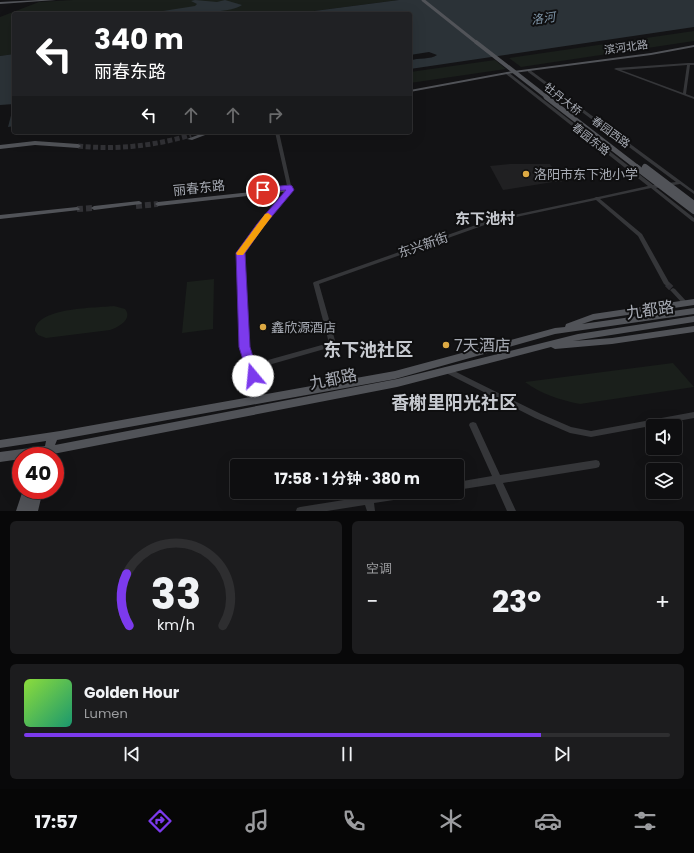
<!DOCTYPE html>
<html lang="zh">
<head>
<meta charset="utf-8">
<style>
  body { margin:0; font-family:Poppins,"Noto Sans SC",sans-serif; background:#1c1c1e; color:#f1f3f6; height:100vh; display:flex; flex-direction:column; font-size:15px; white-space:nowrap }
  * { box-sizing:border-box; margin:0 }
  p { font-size:13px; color:#9b9c9f }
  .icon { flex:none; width:22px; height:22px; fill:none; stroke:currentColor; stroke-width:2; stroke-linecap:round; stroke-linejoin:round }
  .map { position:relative; height:511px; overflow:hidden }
  .sheet { display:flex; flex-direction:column; gap:10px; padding:10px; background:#080809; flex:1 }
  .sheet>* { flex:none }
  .banner { position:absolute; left:12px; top:12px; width:400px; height:122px; border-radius:4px; box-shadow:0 4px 16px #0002,0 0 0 1px #2e2e30; background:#202124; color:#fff; overflow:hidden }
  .controls { position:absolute; left:646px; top:419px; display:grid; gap:8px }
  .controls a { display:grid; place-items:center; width:36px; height:36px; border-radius:4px; background:#0e0e10; box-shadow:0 4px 16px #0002,0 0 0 1px #2e2e30; font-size:20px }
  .speed { position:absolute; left:12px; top:447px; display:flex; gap:8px; font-size:20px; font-weight:700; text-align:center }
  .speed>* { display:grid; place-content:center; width:52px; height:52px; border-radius:50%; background:#0e0e10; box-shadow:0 4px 16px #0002,0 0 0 1px #2e2e30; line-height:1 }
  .speed .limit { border:6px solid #d22; background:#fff; color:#111 }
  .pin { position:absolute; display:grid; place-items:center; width:34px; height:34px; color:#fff; margin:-17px; border:2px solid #fff; border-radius:50%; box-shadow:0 1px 4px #0007 }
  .me { position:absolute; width:44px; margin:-22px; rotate:343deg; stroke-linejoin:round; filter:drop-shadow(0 0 3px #0008) }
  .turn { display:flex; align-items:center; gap:14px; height:84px; padding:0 16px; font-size:18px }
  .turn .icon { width:52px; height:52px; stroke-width:2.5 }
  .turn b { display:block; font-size:28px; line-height:34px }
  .lanes { display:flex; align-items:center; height:38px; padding:0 16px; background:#0003; justify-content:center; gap:20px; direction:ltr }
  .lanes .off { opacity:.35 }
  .big { font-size:30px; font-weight:700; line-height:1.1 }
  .sheet .card { flex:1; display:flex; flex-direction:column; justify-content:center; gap:6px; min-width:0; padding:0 14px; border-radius:6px; background:#1c1c1e }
  .sheet .dial { align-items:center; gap:0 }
  .dial svg { height:104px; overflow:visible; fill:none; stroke:#2e2e30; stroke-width:7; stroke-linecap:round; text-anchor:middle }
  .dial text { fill:#f1f3f6; stroke:none }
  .song { display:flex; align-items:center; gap:12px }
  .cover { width:48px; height:48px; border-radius:6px; background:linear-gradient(135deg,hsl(90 70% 55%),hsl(160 70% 35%)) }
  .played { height:4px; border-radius:2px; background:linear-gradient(90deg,#7c3aed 80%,#2e2e30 80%) }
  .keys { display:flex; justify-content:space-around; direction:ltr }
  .heat { display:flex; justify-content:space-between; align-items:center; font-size:22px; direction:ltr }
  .sheet .tiles { flex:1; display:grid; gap:10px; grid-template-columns:1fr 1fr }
  .card:last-child { grid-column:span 2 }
  .trip { position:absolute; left:230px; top:459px; width:234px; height:40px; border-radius:4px; background:#0e0e10; box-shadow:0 4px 16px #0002,0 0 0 1px #2e2e30; font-weight:700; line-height:40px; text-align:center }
  .tabs { display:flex; height:64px; justify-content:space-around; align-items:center; background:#060606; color:#9b9c9f }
  .tabs .icon { width:28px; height:28px }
  .tabs .on { color:#7c3aed }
  .tabs b { font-size:18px; color:#f1f3f6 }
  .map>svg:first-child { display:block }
  .built { fill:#202022 }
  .green { fill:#1a1f1b }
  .water { fill:#2b3237 }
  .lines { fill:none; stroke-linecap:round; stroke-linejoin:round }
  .minor-tunnel { stroke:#313135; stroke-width:6; stroke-dasharray:6 3; stroke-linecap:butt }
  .major-tunnel-far1 { stroke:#313135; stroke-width:5; stroke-dasharray:5 2.5; stroke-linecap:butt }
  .major-tunnel { stroke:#313135; stroke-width:6; stroke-dasharray:6 3; stroke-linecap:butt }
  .minor { fill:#353639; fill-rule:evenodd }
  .major { fill:#515358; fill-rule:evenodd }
  .major-bridge-far3 { stroke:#515358; stroke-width:3 }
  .major-bridge-far2 { stroke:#515358; stroke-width:4 }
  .major-bridge-far1 { stroke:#515358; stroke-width:5 }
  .major-bridge { stroke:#515358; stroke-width:6 }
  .route { fill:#7c3aed; stroke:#51269a }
  .slow { fill:#f59e0b }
  .poi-dot { fill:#dda943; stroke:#0f0f10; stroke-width:1.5 }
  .labels { text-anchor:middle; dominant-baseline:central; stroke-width:4; stroke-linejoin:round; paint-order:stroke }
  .far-street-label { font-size:11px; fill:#a7abb4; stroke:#0f0f10 }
  .far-water-label { font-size:12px; font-style:italic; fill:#8198ab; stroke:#0f0f10 }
  .poi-label { font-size:13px; fill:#a7abb4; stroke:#0f0f10; text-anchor:start }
  .street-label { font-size:13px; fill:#a7abb4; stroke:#0f0f10 }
  .quarter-label { font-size:15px; font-weight:bold; fill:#c7cad0; stroke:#0f0f10 }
  .near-street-label { font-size:16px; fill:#a7abb4; stroke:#0f0f10 }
  .near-poi-label { font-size:16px; fill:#a7abb4; stroke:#0f0f10; text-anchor:start }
  .near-quarter-label { font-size:18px; font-weight:bold; fill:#c7cad0; stroke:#0f0f10 }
</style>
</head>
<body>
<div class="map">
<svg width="694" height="511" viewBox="0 0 694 511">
  <rect width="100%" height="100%" fill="#131315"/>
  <!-- built -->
  <path class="built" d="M510,164H550L562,182H553L503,190L490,166Z"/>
  <!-- green -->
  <path class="green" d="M73,0H399L291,14H14V54L0,56V17L39,2Z
    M694,31V41L521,67L509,58Z
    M495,60L506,69L410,83V72Z
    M214,279L213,329L182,333L187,282Z
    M114,306L125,309C133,319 119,327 110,330L46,338L38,335L35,331C36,307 97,308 114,306Z
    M673,363L694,387L580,404C560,400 541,394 525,382Z"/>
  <!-- water -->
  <path class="water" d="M195,0L217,2L225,0L242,5C231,14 172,14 157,14L163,11L195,6L197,4L191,1Z
    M399,0H694V27L410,69V61C418,57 431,60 437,55L429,52L410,55V14H291Z
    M14,54V126L8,127L14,104L0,105V56Z"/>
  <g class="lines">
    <!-- minor-tunnel -->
    <path class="minor-tunnel" d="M667,284L673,290"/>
    <!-- major-tunnel-far1 -->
    <path class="major-tunnel-far1" d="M78,146C117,150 153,146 191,135"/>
    <!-- major-tunnel -->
    <path class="major-tunnel" d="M136,206L158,204
      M77,209L94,208"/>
    <!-- minor -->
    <path class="minor" d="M688,63H694V65H690L686,94L694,97V99L614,69L616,68ZM687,65L683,93L621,70Z
      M528,70H530L694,191V194L680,184L656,188L694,218V222L692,221L651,188L600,199L642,234L670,284L669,285L667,286L664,284L638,236L596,200L493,222L319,284L336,344L335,346L272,364L257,378L259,400L258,402L255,403L252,402L251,400L249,377L241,347L237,253L258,225L288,190L275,132H279L292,190L262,227L243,253L247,347L255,371L268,360L329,343L313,283L314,282L490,220L594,198L596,197H598L648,186L506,74V72H508L653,185L676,182L528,72Z
      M673,288L675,289L687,302L688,303L687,304H683L671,291L670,290Z
      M446,367L541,414L571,427L591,431L694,412V418L591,437L570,433L535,418L444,372L442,370L444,368Z
      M473,422L476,423L500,475L596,460L599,461L600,464L599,467L596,468L503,483L516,511H507L495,484L457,490V482L492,476L469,425L470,423Z
      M394,492H424L423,495L420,496L374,503L375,511H367L365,505L327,511H296L297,508L300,507Z"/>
    <!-- major -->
    <path class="major" d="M40,0H56L0,4V2Z
      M694,45V47L651,55L507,74L410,92V90L507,72L651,53Z
      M206,132H213L192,140L187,139Z
      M35,141L78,144L81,146L78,148L35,145L0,149V145Z
      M290,188L292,189V191L158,206L155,204L158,202Z
      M139,201L141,202L142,203L141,204L94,210L91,208L94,206Z
      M77,207L80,209L79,210L0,219V215Z
      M694,299V305L594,320L582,324L694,308V314L555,334L395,379L57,440L55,445L397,379L578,334L694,316V322L573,341L612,338L694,326V332L612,344L555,349L551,347L397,387L53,454L52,456H21V459L0,462V452L45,446L46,441L0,448V440L60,431L395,371L555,328L565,327L566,324L593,314Z
      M23,490H43L38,511H16Z"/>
    <!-- major-bridge-far3 -->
    <path class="major-bridge-far3" d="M423,0L477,43"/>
    <!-- major-bridge-far2 -->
    <path class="major-bridge-far2" d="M476,42L548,98"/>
    <!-- major-bridge-far1 -->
    <path class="major-bridge-far1" d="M546,97L638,168"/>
    <!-- major-bridge -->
    <path class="major-bridge" d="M636,167L694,211
      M645,167L694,204"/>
  </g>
  <!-- route -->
  <path class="route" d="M290,185L292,186L294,190L263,227L245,253L250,347L259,376L258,380L253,381L249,380L248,376L239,347L236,253L257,224L286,190L263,192L260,191V188Z"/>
  <!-- slow -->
  <path class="slow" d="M268,213L272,216L243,255H237L236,253L237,252L265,214Z"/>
  <!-- markers -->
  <g class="poi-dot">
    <circle cx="526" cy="174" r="4"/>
    <circle cx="263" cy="327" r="4"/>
    <circle cx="446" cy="345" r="4"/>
  </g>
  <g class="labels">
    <!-- far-street labels -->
    <g class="far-street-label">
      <text transform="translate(626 47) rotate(-8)">滨河北路</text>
      <text transform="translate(563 99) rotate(38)">牡丹大桥</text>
      <text transform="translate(611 132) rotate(36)">春园西路</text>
      <text transform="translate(591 139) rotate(38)">春园东路</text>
    </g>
    <!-- far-water labels -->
    <g class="far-water-label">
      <text transform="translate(543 18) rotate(-8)">洛河</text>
    </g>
    <!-- poi labels -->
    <g class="poi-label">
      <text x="534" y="174">洛阳市东下池小学</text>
      <text x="271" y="327">鑫欣源酒店</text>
    </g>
    <!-- street labels -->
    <g class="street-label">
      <text transform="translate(199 188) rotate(-6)">丽春东路</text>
      <text transform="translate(423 245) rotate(-19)">东兴新街</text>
    </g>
    <!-- quarter labels -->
    <g class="quarter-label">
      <text x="485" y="218">东下池村</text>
    </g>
    <!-- near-street labels -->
    <g class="near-street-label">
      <text transform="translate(650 310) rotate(-8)">九都路</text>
      <text transform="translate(333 379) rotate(-11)">九都路</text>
    </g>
    <!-- near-poi labels -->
    <g class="near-poi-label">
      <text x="454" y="345">7天酒店</text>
    </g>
    <!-- near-quarter labels -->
    <g class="near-quarter-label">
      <text x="368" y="349">东下池社区</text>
      <text x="454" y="402">香榭里阳光社区</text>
    </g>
  </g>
</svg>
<div class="controls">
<a><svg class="icon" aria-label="sound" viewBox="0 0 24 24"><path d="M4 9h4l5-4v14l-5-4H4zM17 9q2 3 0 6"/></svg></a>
<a><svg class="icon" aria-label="layers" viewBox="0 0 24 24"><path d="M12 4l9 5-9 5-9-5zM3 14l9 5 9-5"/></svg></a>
</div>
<div class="speed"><div class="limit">40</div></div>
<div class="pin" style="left:263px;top:190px;background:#d93025"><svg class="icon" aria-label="arrive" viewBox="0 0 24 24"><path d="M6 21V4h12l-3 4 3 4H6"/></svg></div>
<svg class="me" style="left:253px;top:376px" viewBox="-20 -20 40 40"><circle r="19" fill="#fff"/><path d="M0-13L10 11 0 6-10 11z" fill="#7c3aed"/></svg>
<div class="trip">17:58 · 1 分钟 · 380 m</div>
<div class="banner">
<div class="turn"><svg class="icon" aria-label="left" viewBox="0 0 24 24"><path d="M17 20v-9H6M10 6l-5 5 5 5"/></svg><div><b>340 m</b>丽春东路</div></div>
<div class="lanes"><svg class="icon" aria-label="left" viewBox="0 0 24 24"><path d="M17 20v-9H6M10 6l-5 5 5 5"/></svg><svg class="icon off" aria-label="ahead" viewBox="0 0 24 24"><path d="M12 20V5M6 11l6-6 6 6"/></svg><svg class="icon off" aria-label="ahead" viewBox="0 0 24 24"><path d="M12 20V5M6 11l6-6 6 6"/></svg><svg class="icon off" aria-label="right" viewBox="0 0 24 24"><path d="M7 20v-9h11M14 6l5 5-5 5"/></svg></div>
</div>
</div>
<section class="sheet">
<div class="tiles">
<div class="card dial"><svg viewBox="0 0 100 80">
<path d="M14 69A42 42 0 1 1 86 69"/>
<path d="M14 69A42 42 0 0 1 12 29" stroke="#7c3aed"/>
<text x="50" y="56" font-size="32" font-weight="700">33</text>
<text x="50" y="72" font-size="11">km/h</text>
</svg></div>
<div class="card"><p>空调</p>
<div class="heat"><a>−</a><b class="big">23°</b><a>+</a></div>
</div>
<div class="card">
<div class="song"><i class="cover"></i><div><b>Golden Hour</b><p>Lumen</p></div></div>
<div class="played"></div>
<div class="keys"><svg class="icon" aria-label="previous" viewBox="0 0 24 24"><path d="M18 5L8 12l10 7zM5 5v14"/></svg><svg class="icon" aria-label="pause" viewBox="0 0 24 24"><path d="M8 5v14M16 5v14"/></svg><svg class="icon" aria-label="next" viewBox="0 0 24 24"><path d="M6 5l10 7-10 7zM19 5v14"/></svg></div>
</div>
</div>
</section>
<nav class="tabs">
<b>17:57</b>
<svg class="icon on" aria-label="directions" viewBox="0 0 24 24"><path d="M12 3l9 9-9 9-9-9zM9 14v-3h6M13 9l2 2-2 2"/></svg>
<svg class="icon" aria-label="music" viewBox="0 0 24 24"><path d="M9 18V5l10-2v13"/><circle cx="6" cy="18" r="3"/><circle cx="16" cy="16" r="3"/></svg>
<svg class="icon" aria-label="phone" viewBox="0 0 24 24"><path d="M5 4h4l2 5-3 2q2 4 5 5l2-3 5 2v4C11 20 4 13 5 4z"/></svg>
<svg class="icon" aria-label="climate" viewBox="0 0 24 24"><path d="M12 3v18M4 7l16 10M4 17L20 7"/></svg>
<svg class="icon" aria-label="car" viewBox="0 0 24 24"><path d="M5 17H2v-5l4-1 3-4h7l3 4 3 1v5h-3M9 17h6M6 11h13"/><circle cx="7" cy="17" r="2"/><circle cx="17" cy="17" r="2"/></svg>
<svg class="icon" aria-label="filters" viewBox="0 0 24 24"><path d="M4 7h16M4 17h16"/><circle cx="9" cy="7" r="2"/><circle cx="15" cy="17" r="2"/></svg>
</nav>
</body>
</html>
